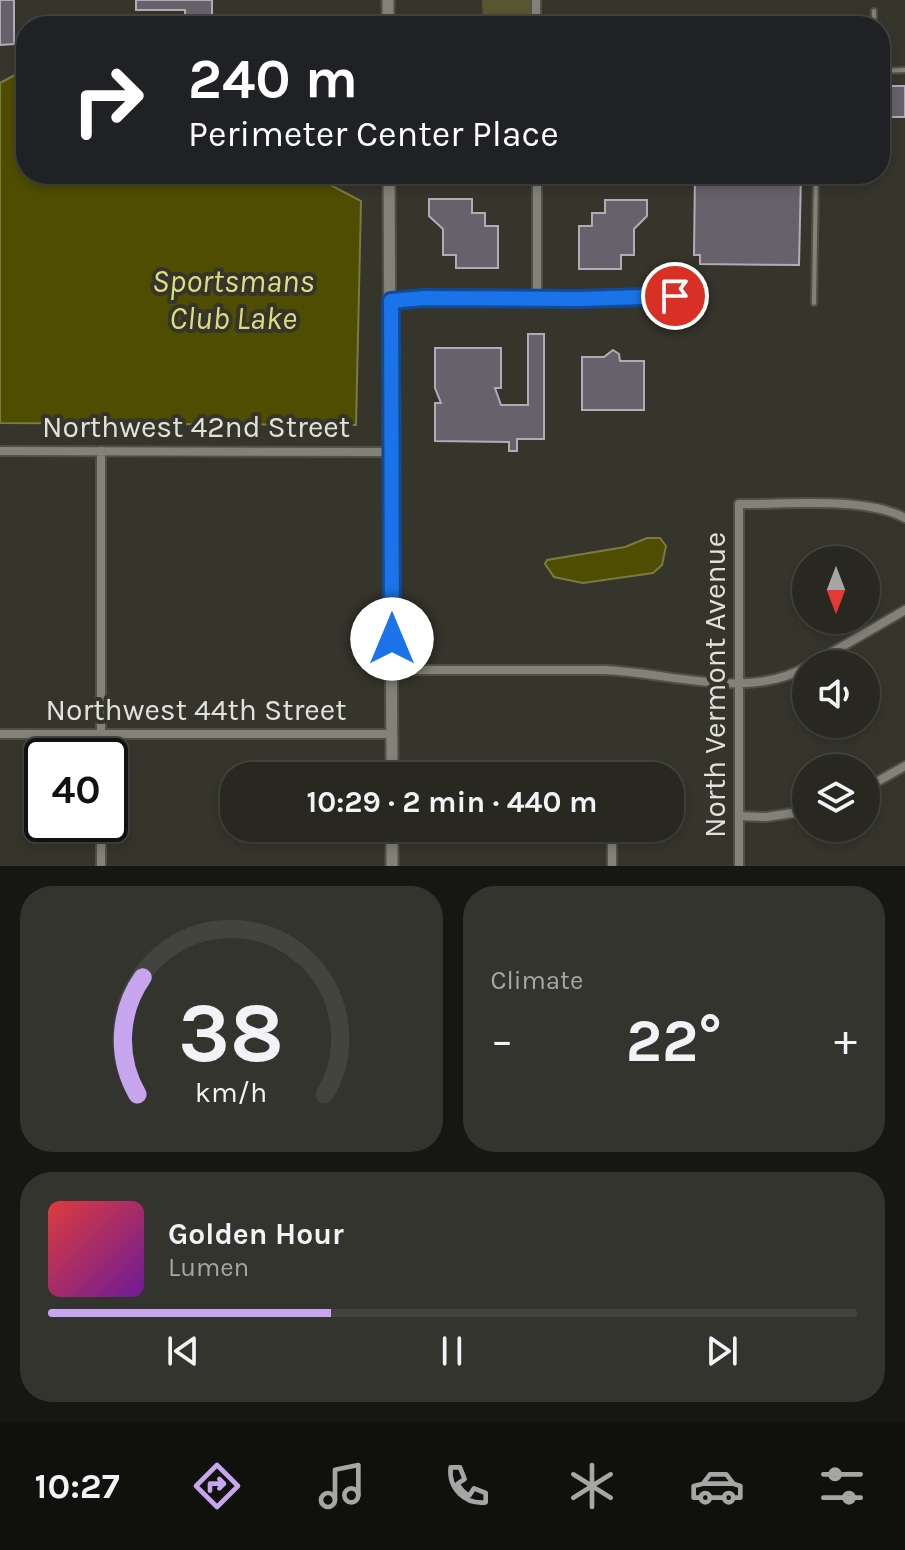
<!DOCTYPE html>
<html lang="en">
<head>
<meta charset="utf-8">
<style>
  body { margin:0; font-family:Karla,sans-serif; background:#34342e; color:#f1f3f6; height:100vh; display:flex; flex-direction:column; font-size:30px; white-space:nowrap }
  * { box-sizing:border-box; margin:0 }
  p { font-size:26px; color:#a5a6a5 }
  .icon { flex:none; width:44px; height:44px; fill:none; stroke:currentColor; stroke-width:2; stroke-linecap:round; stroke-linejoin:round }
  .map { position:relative; height:866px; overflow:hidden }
  .drawer { display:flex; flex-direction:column; gap:20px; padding:20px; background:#161612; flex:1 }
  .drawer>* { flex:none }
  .banner { position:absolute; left:16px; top:16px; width:874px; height:168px; border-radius:32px; box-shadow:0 4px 12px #0003,0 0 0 2px #44443f; background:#202124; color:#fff; overflow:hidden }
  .needle { width:52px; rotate:180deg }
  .buttons { position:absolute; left:792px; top:546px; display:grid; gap:16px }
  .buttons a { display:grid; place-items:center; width:88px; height:88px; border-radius:50%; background:#282821; box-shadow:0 4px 12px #0003,0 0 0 2px #44443f; font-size:40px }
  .speed { position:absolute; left:24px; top:738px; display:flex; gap:16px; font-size:40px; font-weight:700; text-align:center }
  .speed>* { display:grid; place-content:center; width:104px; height:104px; border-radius:50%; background:#282821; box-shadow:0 4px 12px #0003,0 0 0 2px #44443f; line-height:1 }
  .speed .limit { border:4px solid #111; border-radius:12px; background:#fff; color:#111 }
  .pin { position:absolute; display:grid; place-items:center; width:68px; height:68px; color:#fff; margin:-34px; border:4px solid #fff; border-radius:50%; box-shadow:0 2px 8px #0007 }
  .me { position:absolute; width:88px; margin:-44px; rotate:0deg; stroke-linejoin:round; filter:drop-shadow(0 0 6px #0008) }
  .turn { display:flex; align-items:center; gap:28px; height:168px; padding:0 40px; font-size:36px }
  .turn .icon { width:104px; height:104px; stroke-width:2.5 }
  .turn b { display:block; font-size:56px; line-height:68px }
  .big { font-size:60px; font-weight:700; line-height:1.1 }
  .drawer .tile { flex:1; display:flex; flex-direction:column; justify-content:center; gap:12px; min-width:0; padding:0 28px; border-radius:32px; background:#34342e }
  .drawer .dial { align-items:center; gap:0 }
  .dial svg { height:208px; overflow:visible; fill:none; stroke:#44443f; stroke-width:7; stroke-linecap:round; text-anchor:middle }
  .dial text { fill:#f1f3f6; stroke:none }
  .song { display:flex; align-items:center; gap:24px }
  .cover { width:96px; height:96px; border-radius:12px; background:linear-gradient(135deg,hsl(0 70% 55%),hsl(280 70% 35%)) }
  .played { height:8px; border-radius:4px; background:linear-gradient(90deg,#c8a6ef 35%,#44443f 35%) }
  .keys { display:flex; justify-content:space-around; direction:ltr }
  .heat { display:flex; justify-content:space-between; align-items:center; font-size:44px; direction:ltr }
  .drawer .tiles { flex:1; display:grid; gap:20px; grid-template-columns:1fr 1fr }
  .tile:last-child { grid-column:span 2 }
  .trip { position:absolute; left:220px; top:762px; width:464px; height:80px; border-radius:32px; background:#282821; box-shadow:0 4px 12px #0003,0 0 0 2px #44443f; font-weight:700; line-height:80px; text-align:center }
  .menu { display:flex; height:128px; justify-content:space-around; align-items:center; background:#10100d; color:#a5a6a5 }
  .menu .icon { width:56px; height:56px }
  .menu .current { color:#c8a6ef }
  .menu b { font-size:36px; color:#f1f3f6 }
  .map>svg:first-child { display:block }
  .green { fill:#56572f }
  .water { fill:#4e4d00; stroke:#7a7a42; stroke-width:2 }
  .building { fill:#66626b; stroke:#b0acb6; stroke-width:2 }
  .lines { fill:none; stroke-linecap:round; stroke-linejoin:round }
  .lane-casing { stroke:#505049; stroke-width:8 }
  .street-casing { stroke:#505049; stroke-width:12 }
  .secondary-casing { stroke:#505049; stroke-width:15 }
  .lane { stroke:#828278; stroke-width:4 }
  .street { stroke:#828278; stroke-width:8 }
  .secondary { stroke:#828278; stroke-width:11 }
  .route-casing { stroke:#114b97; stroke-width:20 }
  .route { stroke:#1a73e8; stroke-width:14 }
  .labels { text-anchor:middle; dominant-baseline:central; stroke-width:8; stroke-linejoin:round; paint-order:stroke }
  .street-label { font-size:30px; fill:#e2e2dc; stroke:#35352c }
  .water-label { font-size:32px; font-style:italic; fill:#dddd7e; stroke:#35352c }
</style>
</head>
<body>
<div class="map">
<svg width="905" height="866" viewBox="0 0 905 866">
  <rect width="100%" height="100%" fill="#35352c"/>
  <!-- green -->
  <path class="green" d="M482,0H530V26H483Z"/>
  <!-- water -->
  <path class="water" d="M26,69V174H319L321,180L361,201L356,425L0,423V83Z
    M647,538H660L666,546L662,565L653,573L583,583L554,577L545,564L547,560L625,547Z"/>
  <!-- building -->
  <path class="building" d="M0,0H14V44L0,45Z
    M136,0H212V26H185V10H136Z
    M880,86H905V117H880Z
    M695,174H801L799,265L700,264V255H694Z
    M429,199H472V213H485V226H498V268H456V255H443V229L429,216Z
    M605,200H647V216L634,229V255H621V269H579V226H592V213H605Z
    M528,334H544V439H517V451H509V442L435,441V403H441L435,388V348H501V388H495L501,405H528Z
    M613,350L619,354L620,361H644V410H582V357H604Z"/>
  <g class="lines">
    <defs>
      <path id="lane" d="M874,11V26
        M254,26H347
        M880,71L905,70
        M392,181L409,182
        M688,289L704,292L689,299L675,296Z
        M814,303L816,174"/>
      <path id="street" d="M536,0V26
        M537,174V299
        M391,301L424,298L617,299L675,296
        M0,451L391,452
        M812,664L905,610
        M392,670H604C667,672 747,701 806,667
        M0,734H392
        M101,756V451
        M866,788L905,766
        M739,816L766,817L806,811
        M101,866V824
        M612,866V828
        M739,866V504C786,505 864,496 905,518"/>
      <path id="secondary" d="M388,0V26
        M389,174L392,776
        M392,828V866"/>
    </defs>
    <!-- lane casing -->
    <use href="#lane" class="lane-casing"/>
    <!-- street casing -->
    <use href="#street" class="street-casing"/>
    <!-- secondary casing -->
    <use href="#secondary" class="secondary-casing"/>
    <!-- lane -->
    <use href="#lane" class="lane"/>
    <!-- street -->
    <use href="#street" class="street"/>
    <!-- secondary -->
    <use href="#secondary" class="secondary"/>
  </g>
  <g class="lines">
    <defs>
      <path id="route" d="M392,639L391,301L424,298L581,299L675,296"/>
    </defs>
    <!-- route casing -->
    <use href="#route" class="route-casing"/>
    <!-- route -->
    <use href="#route" class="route"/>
  </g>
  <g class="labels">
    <!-- street labels -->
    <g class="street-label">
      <text x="196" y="427">Northwest 42nd Street</text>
      <text transform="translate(715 685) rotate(-90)">North Vermont Avenue</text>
      <text x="196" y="710">Northwest 44th Street</text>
    </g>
    <!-- water labels -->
    <g class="water-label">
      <text x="233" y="281">Sportsmans<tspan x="233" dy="37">Club Lake</tspan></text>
    </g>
  </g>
</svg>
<div class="buttons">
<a><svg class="needle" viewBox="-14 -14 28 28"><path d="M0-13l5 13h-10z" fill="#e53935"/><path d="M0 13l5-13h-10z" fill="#a5a6a5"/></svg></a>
<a><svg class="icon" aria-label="sound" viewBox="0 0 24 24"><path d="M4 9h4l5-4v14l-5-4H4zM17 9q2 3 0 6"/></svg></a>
<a><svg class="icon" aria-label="layers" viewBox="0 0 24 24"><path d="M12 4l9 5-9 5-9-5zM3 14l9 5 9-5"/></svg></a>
</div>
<div class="speed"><div class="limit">40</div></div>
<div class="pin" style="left:675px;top:296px;background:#d93025"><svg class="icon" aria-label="arrive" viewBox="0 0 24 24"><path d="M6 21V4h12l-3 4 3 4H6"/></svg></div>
<svg class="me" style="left:392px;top:639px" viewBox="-20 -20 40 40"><circle r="19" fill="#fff"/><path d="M0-13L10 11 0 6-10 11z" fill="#1a73e8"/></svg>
<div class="trip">10:29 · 2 min · 440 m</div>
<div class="banner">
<div class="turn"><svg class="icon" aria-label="right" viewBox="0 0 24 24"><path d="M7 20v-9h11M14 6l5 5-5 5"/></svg><div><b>240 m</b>Perimeter Center Place</div></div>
</div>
</div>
<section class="drawer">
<div class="tiles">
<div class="tile dial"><svg viewBox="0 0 100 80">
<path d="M14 69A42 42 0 1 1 86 69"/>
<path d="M14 69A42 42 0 0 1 16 24" stroke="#c8a6ef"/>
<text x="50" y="56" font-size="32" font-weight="700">38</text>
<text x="50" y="72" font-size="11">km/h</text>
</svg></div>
<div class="tile"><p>Climate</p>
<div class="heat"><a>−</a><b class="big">22°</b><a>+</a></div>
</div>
<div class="tile">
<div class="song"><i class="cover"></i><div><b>Golden Hour</b><p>Lumen</p></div></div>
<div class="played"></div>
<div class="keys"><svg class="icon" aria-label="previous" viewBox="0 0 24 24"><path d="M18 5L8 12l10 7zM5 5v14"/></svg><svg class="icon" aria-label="pause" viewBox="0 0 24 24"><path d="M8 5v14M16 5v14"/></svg><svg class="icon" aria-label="next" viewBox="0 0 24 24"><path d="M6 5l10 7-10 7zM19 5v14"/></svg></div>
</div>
</div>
</section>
<nav class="menu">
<b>10:27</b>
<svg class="icon current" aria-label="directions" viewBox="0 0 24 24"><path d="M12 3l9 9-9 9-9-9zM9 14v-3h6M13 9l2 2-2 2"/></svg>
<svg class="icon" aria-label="music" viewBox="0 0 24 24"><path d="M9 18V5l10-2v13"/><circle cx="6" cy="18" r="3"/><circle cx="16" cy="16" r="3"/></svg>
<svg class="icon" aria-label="phone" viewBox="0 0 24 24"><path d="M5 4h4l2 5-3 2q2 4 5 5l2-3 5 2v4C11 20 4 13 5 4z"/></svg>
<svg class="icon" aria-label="climate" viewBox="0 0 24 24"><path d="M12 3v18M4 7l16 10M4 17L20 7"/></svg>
<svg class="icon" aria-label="car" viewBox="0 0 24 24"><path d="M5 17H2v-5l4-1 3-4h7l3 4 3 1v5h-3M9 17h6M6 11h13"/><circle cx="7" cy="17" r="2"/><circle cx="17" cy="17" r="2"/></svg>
<svg class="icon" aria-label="filters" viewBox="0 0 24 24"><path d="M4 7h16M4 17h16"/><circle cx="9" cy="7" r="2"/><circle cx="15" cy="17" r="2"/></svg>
</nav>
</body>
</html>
